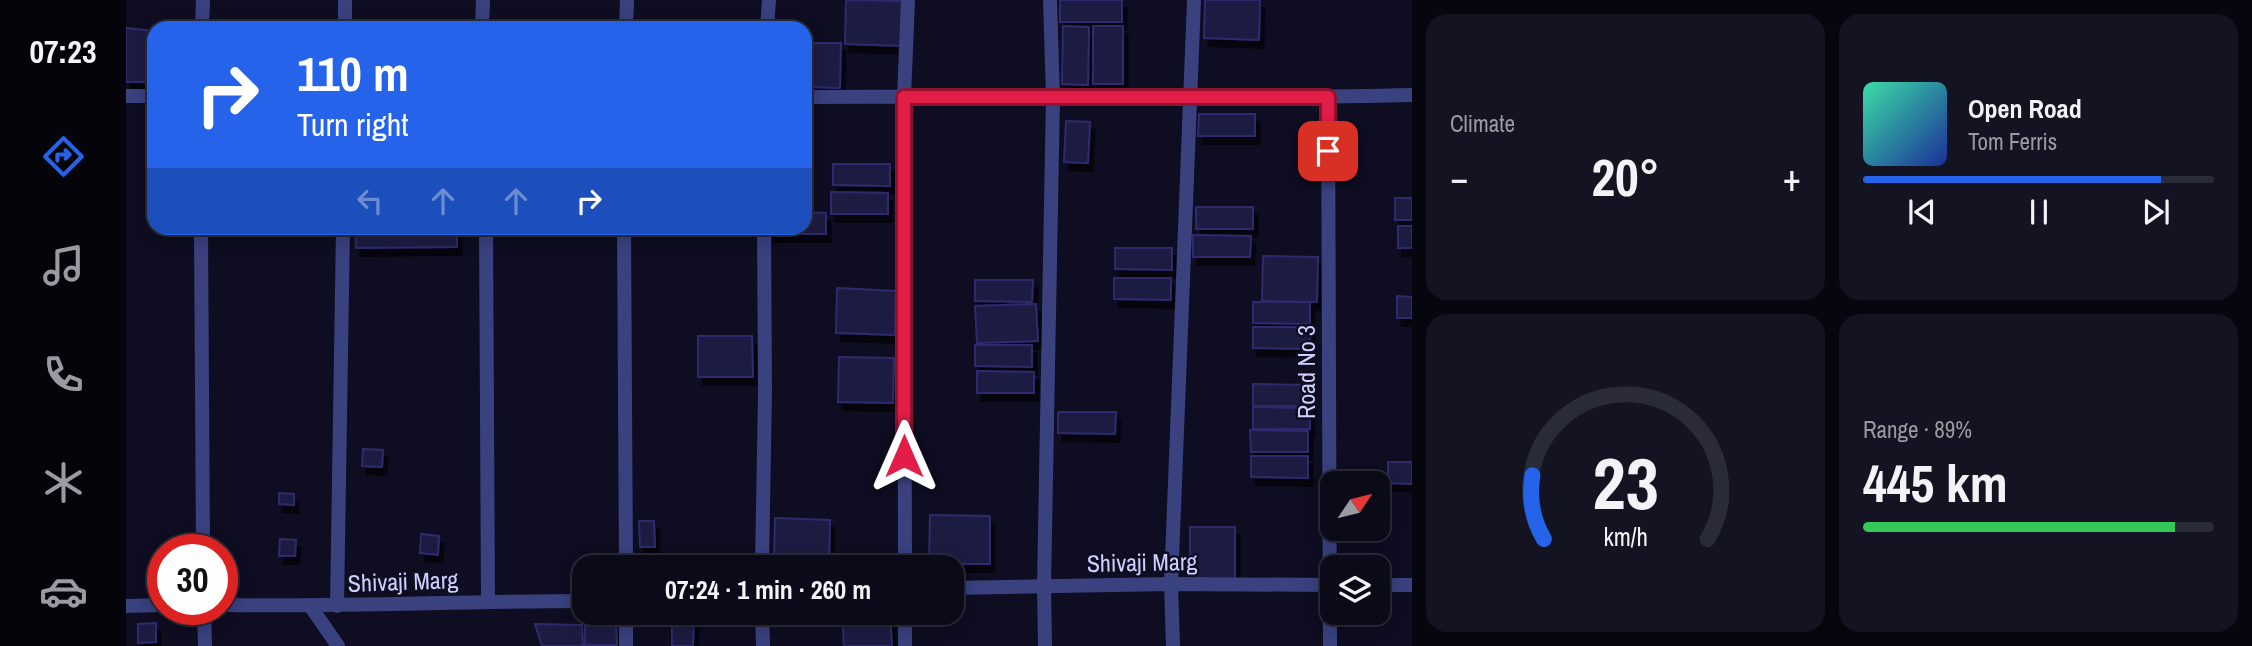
<!DOCTYPE html>
<html lang="en">
<head>
<meta charset="utf-8">
<style>
  body { margin:0; font-family:"Archivo Narrow",sans-serif; background:#131322; color:#f1f3f6; height:100vh; display:flex; flex-direction:column; font-size:26px; white-space:nowrap }
  * { box-sizing:border-box; margin:0 }
  p { font-size:23px; color:#999aa2 }
  .icon { flex:none; width:38px; height:38px; fill:none; stroke:currentColor; stroke-width:2; stroke-linecap:round; stroke-linejoin:round }
  .map { position:relative; flex:1; overflow:hidden }
  .details { display:flex; flex-direction:column; gap:14px; padding:14px; background:#06060e; width:840px }
  .details>* { flex:none }
  .banner { position:absolute; left:21px; top:21px; width:665px; height:214px; border-radius:21px; box-shadow:0 4px 18px #0003,0 0 0 2px #2a2b38; background:#2563eb; color:#fff; overflow:hidden }
  .needle { width:46px; rotate:55deg }
  .controls { position:absolute; left:1194px; top:471px; display:grid; gap:14px }
  .controls a { display:grid; place-items:center; width:70px; height:70px; border-radius:14px; background:#0a0a19; box-shadow:0 4px 18px #0003,0 0 0 2px #2a2b38; font-size:35px }
  .speed { position:absolute; left:21px; top:534px; display:flex; gap:14px; font-size:35px; font-weight:700; text-align:center }
  .speed>* { display:grid; place-content:center; width:91px; height:91px; border-radius:50%; background:#0a0a19; box-shadow:0 4px 18px #0003,0 0 0 2px #2a2b38; line-height:1 }
  .speed .limit { border:10px solid #d22; background:#fff; color:#111 }
  .pin { position:absolute; display:grid; place-items:center; width:60px; height:60px; color:#fff; margin:-30px; border-radius:14px; box-shadow:0 4px 10px #0006 }
  .me { position:absolute; width:77px; margin:-38px; rotate:0deg; stroke-linejoin:round; filter:drop-shadow(0 0 5px #0008) }
  .turn { display:flex; align-items:center; gap:24px; height:147px; padding:0 35px; font-size:32px }
  .turn .icon { width:91px; height:91px; stroke-width:2.5 }
  .turn b { display:block; font-size:49px; line-height:60px }
  .lanes { display:flex; align-items:center; height:66px; padding:0 35px; background:#0003; justify-content:center; gap:35px; direction:ltr }
  .lanes .off { opacity:.35 }
  .big { font-size:52px; font-weight:700; line-height:1.1 }
  .details .card { flex:1; display:flex; flex-direction:column; justify-content:center; gap:10px; min-width:0; padding:0 24px; border-radius:21px; background:#131322 }
  .details .dial { align-items:center; gap:0 }
  .dial svg { height:182px; overflow:visible; fill:none; stroke:#2a2b38; stroke-width:7; stroke-linecap:round; text-anchor:middle }
  .dial text { fill:#f1f3f6; stroke:none }
  .song { display:flex; align-items:center; gap:21px }
  .cover { width:84px; height:84px; border-radius:10px; background:linear-gradient(135deg,hsl(160 70% 55%),hsl(230 70% 35%)) }
  .played { height:7px; border-radius:4px; background:linear-gradient(90deg,#2563eb 85%,#2a2b38 85%) }
  .keys { display:flex; justify-content:space-around; direction:ltr }
  .heat { display:flex; justify-content:space-between; align-items:center; font-size:38px; direction:ltr }
  .charge { height:10px; border-radius:5px; background:linear-gradient(90deg,#34c759 89%,#2a2b38 0) }
  .details .tiles { flex:1; display:grid; gap:14px; grid-template-columns:repeat(2,1fr) }
  .trip { position:absolute; left:446px; top:555px; width:392px; height:70px; border-radius:21px; background:#0a0a19; box-shadow:0 4px 18px #0003,0 0 0 2px #2a2b38; font-weight:700; line-height:70px; text-align:center }
  main { display:flex; flex:1; min-height:0 }
  .tabs { display:flex; flex-direction:column; width:126px; justify-content:space-around; align-items:center; background:#04040a; color:#999aa2 }
  .tabs .icon { width:49px; height:49px }
  .tabs .selected { color:#2563eb }
  .tabs b { font-size:32px; color:#f1f3f6 }
  .map>svg:first-child { display:block }
  .building { fill:#1c1a42; stroke:#2f2c6d; stroke-width:2; filter:url(#shadow) }
  .lines { fill:none; stroke-linecap:round; stroke-linejoin:round }
  .minor { stroke:#39417f; stroke-width:14 }
  .tertiary { stroke:#39417f; stroke-width:14 }
  .route-casing { stroke:#92132f; stroke-width:18 }
  .route { stroke:#e11d48; stroke-width:12 }
  .labels { text-anchor:middle; dominant-baseline:central; stroke-width:5; stroke-linejoin:round; paint-order:stroke }
  .street-label { font-size:24px; fill:#ced0fe; stroke:#0e0d21 }
</style>
</head>
<body>
<main>
<nav class="tabs">
<b>07:23</b>
<svg class="icon selected" aria-label="directions" viewBox="0 0 24 24"><path d="M12 3l9 9-9 9-9-9zM9 14v-3h6M13 9l2 2-2 2"/></svg>
<svg class="icon" aria-label="music" viewBox="0 0 24 24"><path d="M9 18V5l10-2v13"/><circle cx="6" cy="18" r="3"/><circle cx="16" cy="16" r="3"/></svg>
<svg class="icon" aria-label="phone" viewBox="0 0 24 24"><path d="M5 4h4l2 5-3 2q2 4 5 5l2-3 5 2v4C11 20 4 13 5 4z"/></svg>
<svg class="icon" aria-label="climate" viewBox="0 0 24 24"><path d="M12 3v18M4 7l16 10M4 17L20 7"/></svg>
<svg class="icon" aria-label="car" viewBox="0 0 24 24"><path d="M5 17H2v-5l4-1 3-4h7l3 4 3 1v5h-3M9 17h6M6 11h13"/><circle cx="7" cy="17" r="2"/><circle cx="17" cy="17" r="2"/></svg>
</nav>
<div class="map">
<svg width="1286" height="646" viewBox="0 0 1286 646">
  <defs>
    <filter id="shadow"><feDropShadow dx="4.5" dy="8" stdDeviation="0" flood-color="#0009"/></filter>
  </defs>
  <rect width="100%" height="100%" fill="#0e0d21"/>
  <!-- building -->
  <path class="building" d="M720,0L778,1L777,46L719,44Z
    M934,0H996V22H934Z
    M1079,0H1134L1133,40L1078,38Z
    M937,26L963,27L962,85L936,84Z
    M967,26H997V84H967Z
    M0,28L28,31V82H0Z
    M679,43H715L714,88L679,87Z
    M1073,114H1129V136H1072Z
    M940,121L964,122L962,163L938,162Z
    M707,164H764V186L707,185Z
    M705,192L762,193V214H705Z
    M1269,198H1286V220H1269Z
    M1070,207H1127V229H1070Z
    M679,212L700,213V234H643V228H679Z
    M1272,226H1286V248H1272Z
    M229,228H331V247L230,248Z
    M1067,235L1125,236L1124,257H1067Z
    M989,248H1046V270L989,269Z
    M1137,256L1192,257L1191,302L1136,301Z
    M988,278H1045V300L988,299Z
    M849,280H907L906,302L849,301Z
    M711,288L770,291L769,335L710,333Z
    M1271,296L1286,297V318H1271Z
    M1127,302H1184V324L1127,323Z
    M910,304L912,341L851,343L849,306Z
    M1127,327H1184V349L1127,348Z
    M572,336H626L627,377H572Z
    M849,345H906V367L849,366Z
    M713,357L768,358L767,403L712,402Z
    M851,371L908,372V393H851Z
    M1127,384L1185,385V406H1127Z
    M1127,407L1184,408V429H1127Z
    M932,412H990L989,434L932,433Z
    M1124,430L1182,431V452H1125Z
    M237,449L257,450L256,467L236,466Z
    M1125,456H1182V478L1125,477Z
    M1262,462H1286V484L1262,483Z
    M153,493L168,494V505L153,504Z
    M804,515L864,516V564H803Z
    M649,518L704,520L703,565L648,563Z
    M513,521H528L529,547H514Z
    M1064,527H1109V581L1064,580Z
    M295,534L313,536L312,555L294,553Z
    M154,539L170,540L169,556H153Z
    M546,612H568L567,646H546Z
    M764,612L766,646H718L716,615Z
    M30,623V642L12,643V624Z
    M409,624L456,625L457,646H416Z
    M459,625H490L491,645H459Z"/>
  <g class="lines">
    <!-- minor -->
    <path class="minor" d="M76,28L77,0
      M219,28V0
      M356,28L357,0
      M500,28L501,0
      M641,28L643,0
      M0,96H28
      M679,97C881,96 1084,100 1286,95
      M1202,97L1204,646
      M75,228L77,550
      M360,228L362,601
      M498,228L500,567
      M636,567L639,391L638,228
      M779,567L778,97L782,0
      M211,606L217,228
      M185,607L212,646
      M78,609L79,646
      M636,612L637,646
      M779,612V646
      M500,646V612
      M919,646L918,586L927,96L924,0
      M1047,646L1045,584L1068,0"/>
    <!-- tertiary -->
    <path class="tertiary" d="M1251,585H1286
      M826,588L1045,584L1206,585
      M96,605C217,607 338,601 458,601
      M0,606L37,605"/>
  </g>
  <g class="lines">
    <defs>
      <path id="route" d="M778,456V97H1202V151"/>
    </defs>
    <!-- route casing -->
    <use href="#route" class="route-casing"/>
    <!-- route -->
    <use href="#route" class="route"/>
  </g>
  <g class="labels">
    <!-- street labels -->
    <g class="street-label">
      <text transform="translate(1180 372) rotate(-90)">Road No 3</text>
      <text transform="translate(1016 562) rotate(-1)">Shivaji Marg</text>
      <text transform="translate(277 581) rotate(-2)">Shivaji Marg</text>
    </g>
  </g>
</svg>
<div class="controls">
<a><svg class="needle" viewBox="-14 -14 28 28"><path d="M0-13l5 13h-10z" fill="#e53935"/><path d="M0 13l5-13h-10z" fill="#999aa2"/></svg></a>
<a><svg class="icon" aria-label="layers" viewBox="0 0 24 24"><path d="M12 4l9 5-9 5-9-5zM3 14l9 5 9-5"/></svg></a>
</div>
<div class="speed"><div class="limit">30</div></div>
<div class="pin" style="left:1202px;top:151px;background:#d93025"><svg class="icon" aria-label="arrive" viewBox="0 0 24 24"><path d="M6 21V4h12l-3 4 3 4H6"/></svg></div>
<svg class="me" style="left:778px;top:456px" viewBox="-20 -20 40 40"><path d="M0-17L14 15 0 8-14 15z" fill="#e11d48" stroke="#fff" stroke-width="4"/></svg>
<div class="trip">07:24 · 1 min · 260 m</div>
<div class="banner">
<div class="turn"><svg class="icon" aria-label="right" viewBox="0 0 24 24"><path d="M7 20v-9h11M14 6l5 5-5 5"/></svg><div><b>110 m</b>Turn right</div></div>
<div class="lanes"><svg class="icon off" aria-label="left" viewBox="0 0 24 24"><path d="M17 20v-9H6M10 6l-5 5 5 5"/></svg><svg class="icon off" aria-label="ahead" viewBox="0 0 24 24"><path d="M12 20V5M6 11l6-6 6 6"/></svg><svg class="icon off" aria-label="ahead" viewBox="0 0 24 24"><path d="M12 20V5M6 11l6-6 6 6"/></svg><svg class="icon" aria-label="right" viewBox="0 0 24 24"><path d="M7 20v-9h11M14 6l5 5-5 5"/></svg></div>
</div>
</div>
<section class="details">
<div class="tiles">
<div class="card"><p>Climate</p>
<div class="heat"><a>−</a><b class="big">20°</b><a>+</a></div>
</div>
<div class="card">
<div class="song"><i class="cover"></i><div><b>Open Road</b><p>Tom Ferris</p></div></div>
<div class="played"></div>
<div class="keys"><svg class="icon" aria-label="previous" viewBox="0 0 24 24"><path d="M18 5L8 12l10 7zM5 5v14"/></svg><svg class="icon" aria-label="pause" viewBox="0 0 24 24"><path d="M8 5v14M16 5v14"/></svg><svg class="icon" aria-label="next" viewBox="0 0 24 24"><path d="M6 5l10 7-10 7zM19 5v14"/></svg></div>
</div>
<div class="card dial"><svg viewBox="0 0 100 80">
<path d="M14 69A42 42 0 1 1 86 69"/>
<path d="M14 69A42 42 0 0 1 9 41" stroke="#2563eb"/>
<text x="50" y="56" font-size="32" font-weight="700">23</text>
<text x="50" y="72" font-size="11">km/h</text>
</svg></div>
<div class="card"><p>Range · 89%</p><b class="big">445 km</b><div class="charge"></div></div>
</div>
</section>
</main>
</body>
</html>
